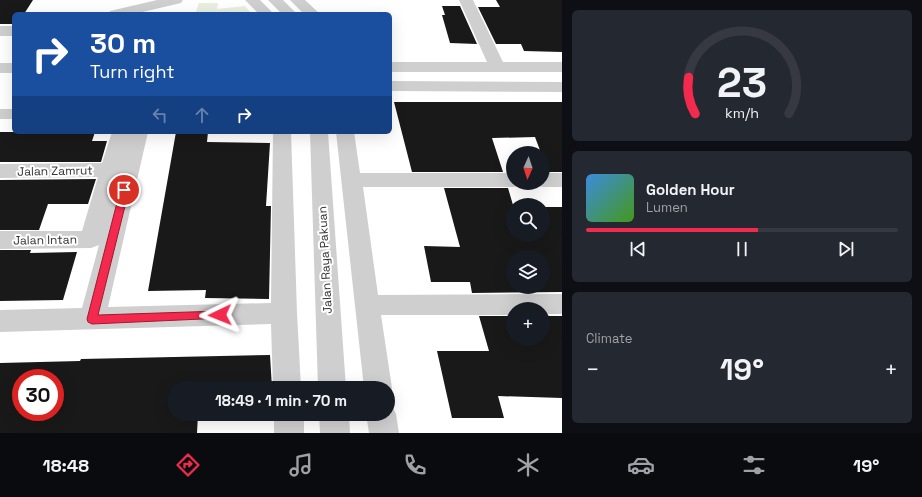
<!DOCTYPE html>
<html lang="en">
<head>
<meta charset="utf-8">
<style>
  body { margin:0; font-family:"Space Grotesk",sans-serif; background:#242831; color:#f1f3f6; height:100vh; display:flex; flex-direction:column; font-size:15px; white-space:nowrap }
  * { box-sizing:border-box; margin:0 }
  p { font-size:13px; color:#9ea1a6 }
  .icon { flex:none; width:22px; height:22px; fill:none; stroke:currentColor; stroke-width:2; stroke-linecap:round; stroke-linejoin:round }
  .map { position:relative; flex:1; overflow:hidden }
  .side { display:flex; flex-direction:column; gap:10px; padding:10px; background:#0d0f14; width:360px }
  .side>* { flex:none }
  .banner { position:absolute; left:12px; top:12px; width:380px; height:122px; border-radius:6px; box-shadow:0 4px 16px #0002; background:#1a4fa0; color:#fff; overflow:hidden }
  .needle { width:26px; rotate:183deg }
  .tools { position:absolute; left:506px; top:146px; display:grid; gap:8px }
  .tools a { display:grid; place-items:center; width:44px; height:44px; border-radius:50%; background:#171b24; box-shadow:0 4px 16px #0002; font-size:20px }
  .speed { position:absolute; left:12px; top:369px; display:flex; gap:8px; font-size:20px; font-weight:700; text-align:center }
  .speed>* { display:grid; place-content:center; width:52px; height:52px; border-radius:50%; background:#171b24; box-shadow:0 4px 16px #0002; line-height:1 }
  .speed .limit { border:6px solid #d22; background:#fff; color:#111 }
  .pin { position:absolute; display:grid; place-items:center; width:34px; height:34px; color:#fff; margin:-17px; border:2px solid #fff; border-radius:50%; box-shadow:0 1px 4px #0007 }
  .me { position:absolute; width:44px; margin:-22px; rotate:268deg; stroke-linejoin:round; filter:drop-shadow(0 0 3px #0008) }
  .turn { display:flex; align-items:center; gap:14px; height:84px; padding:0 12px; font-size:18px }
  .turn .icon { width:52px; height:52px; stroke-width:2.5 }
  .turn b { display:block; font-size:28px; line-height:34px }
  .lanes { display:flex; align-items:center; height:38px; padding:0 12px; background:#0003; justify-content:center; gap:20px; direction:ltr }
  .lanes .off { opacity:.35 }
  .big { font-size:30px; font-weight:700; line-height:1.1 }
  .side .card { flex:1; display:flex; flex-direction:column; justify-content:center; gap:6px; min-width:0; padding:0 14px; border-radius:6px; background:#242831 }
  .side .dial { align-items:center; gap:0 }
  .dial svg { height:104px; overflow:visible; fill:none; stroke:#363941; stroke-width:7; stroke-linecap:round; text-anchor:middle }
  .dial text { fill:#f1f3f6; stroke:none }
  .song { display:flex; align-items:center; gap:12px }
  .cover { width:48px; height:48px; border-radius:6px; background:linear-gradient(135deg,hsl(210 70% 55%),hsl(100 70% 35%)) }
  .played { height:4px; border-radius:2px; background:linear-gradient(90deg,#f3294d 55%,#363941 55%) }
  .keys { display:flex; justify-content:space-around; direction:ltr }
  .heat { display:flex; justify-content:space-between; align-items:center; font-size:22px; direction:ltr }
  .trip { position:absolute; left:167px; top:381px; width:228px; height:40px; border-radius:20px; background:#171b24; box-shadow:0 4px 16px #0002; font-weight:700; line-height:40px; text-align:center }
  .tabs { display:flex; height:64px; justify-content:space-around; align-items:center; background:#090b0e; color:#9ea1a6 }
  .tabs .icon { width:28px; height:28px }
  .tabs .on { color:#f3294d }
  .tabs b { font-size:18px; color:#f1f3f6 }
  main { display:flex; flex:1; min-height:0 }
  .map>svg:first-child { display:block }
  .green { fill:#e9efdf }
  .building { fill:#191919; fill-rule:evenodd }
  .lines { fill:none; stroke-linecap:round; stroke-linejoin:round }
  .street { fill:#cfcfcf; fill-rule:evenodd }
  .route { fill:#f3294d; stroke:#9e1b32 }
  .labels { text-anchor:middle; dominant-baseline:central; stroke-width:4; stroke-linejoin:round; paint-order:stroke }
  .street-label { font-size:12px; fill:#323232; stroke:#fff }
</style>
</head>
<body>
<main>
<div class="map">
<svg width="562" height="433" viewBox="0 0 562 433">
  <rect width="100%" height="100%" fill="#fff"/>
  <!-- green -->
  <path class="green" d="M199,3H218L217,9L245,6L252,14H217V11L216,14H195Z"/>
  <!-- building -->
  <path class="building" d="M0,0H33L24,14H14V24H0Z
    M496,0H562V52L524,51L521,44H496L478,7H500Z
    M442,6H460L477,44L450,43L442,15H445Z
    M394,102H562V172H548L543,158V153H541L535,137L492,138L503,172H412Z
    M0,132H95L92,141H107L101,162H0Z
    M176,132H208L207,142L270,143L266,206H271L269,299L205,298L206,290L148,291Z
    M0,179V180L96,179L88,204H48L39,230H0Z
    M444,188H508L513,205V235H543V207H562V292L472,293L470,282H431L424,246L460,247ZM513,257H543V287H513Z
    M0,250H31L30,253L77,252L63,300L0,301Z
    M479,316H513V339H543V316H562V398L498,396L504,418H452L437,351H489Z
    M270,355L272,388H174V414H198L197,433H0V363L80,361L81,359ZM21,378H55V412H21Z"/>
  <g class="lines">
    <!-- street -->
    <path class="street" d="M157,0H183L181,3L134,14H108L110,11Z
      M245,0H260L274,14H259Z
      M268,0H283L297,14H282Z
      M290,0H305L320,14H304Z
      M459,0H473L503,62H562V72H390V62H487Z
      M0,26H14V36H0Z
      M0,63H14V73H0Z
      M390,81L562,82V92L390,91Z
      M0,109H14V119H0Z
      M112,132H148L108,307L271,303L273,132H291L297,313L301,388H273L271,324L0,332V310L82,308L99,245L91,248L0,249V231H82L98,177L0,178V164L102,163Z
      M310,132H328L346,388H318Z
      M336,132H354L360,173H513V183H521L520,185L513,187H363L378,295L562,294V314H543V309H513V315H381L392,388L388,397V388H364Z
      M543,173H562V187H543L536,185L535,183H543Z
      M388,403L391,404L396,414L399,433H369L366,414H388Z
      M274,414H304V433H274Z
      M319,414H349L350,433H320Z"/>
  </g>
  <!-- route -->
  <path class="route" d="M121,187H124L129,190L98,315L220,311L224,312L225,315L224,318L92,324L88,322L87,319Z"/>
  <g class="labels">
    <!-- street labels -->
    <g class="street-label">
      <text transform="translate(55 171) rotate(-1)">Jalan Zamrut</text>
      <text transform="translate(45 240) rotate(-1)">Jalan Intan</text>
      <text transform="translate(325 260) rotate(-93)">Jalan Raya Pakuan</text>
    </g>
  </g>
</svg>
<div class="tools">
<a><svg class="needle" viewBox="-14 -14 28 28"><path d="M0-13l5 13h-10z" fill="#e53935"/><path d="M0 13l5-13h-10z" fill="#9ea1a6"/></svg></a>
<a><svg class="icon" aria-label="search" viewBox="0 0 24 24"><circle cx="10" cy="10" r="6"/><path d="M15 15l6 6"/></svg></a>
<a><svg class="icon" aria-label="layers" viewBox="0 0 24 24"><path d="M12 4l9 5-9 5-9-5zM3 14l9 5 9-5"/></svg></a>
<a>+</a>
</div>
<div class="speed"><div class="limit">30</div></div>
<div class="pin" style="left:124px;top:190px;background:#d93025"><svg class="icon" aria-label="arrive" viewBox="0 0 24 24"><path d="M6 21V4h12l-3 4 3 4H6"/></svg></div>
<svg class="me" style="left:220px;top:315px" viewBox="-20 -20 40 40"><path d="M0-17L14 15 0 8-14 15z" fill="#f3294d" stroke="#fff" stroke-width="4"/></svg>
<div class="trip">18:49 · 1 min · 70 m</div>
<div class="banner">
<div class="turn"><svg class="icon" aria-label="right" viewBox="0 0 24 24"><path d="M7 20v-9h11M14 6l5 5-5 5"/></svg><div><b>30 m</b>Turn right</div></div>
<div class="lanes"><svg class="icon off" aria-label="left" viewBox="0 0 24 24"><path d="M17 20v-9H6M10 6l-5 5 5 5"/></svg><svg class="icon off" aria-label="ahead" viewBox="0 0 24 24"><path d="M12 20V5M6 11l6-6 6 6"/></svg><svg class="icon" aria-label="right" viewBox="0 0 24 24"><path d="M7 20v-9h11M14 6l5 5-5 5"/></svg></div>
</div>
</div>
<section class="side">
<div class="card dial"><svg viewBox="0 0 100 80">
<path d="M14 69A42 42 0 1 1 86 69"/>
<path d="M14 69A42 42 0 0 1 9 41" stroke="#f3294d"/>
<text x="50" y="56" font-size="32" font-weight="700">23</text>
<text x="50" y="72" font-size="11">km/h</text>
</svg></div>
<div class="card">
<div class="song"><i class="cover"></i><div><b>Golden Hour</b><p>Lumen</p></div></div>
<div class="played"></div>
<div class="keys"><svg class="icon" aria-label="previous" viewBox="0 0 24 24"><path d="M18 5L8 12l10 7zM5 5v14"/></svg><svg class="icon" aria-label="pause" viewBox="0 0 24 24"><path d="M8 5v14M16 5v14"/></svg><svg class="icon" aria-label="next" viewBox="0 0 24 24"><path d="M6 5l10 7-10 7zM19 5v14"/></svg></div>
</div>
<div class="card"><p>Climate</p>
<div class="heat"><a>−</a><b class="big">19°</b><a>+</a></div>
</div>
</section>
</main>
<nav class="tabs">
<b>18:48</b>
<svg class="icon on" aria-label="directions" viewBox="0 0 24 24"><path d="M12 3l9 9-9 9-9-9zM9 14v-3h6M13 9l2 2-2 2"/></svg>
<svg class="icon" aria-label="music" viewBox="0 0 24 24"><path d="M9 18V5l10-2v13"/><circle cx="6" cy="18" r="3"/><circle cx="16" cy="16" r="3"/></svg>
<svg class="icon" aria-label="phone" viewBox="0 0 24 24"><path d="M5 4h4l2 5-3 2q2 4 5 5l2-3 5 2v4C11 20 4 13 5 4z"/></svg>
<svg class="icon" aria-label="climate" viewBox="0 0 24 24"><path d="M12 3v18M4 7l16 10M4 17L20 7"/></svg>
<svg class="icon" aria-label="car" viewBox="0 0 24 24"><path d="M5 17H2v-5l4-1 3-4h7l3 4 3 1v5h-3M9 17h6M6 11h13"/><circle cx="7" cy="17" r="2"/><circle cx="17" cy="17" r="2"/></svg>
<svg class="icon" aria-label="filters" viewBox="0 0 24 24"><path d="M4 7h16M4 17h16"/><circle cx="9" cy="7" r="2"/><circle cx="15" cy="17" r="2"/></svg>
<b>19°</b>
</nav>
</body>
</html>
